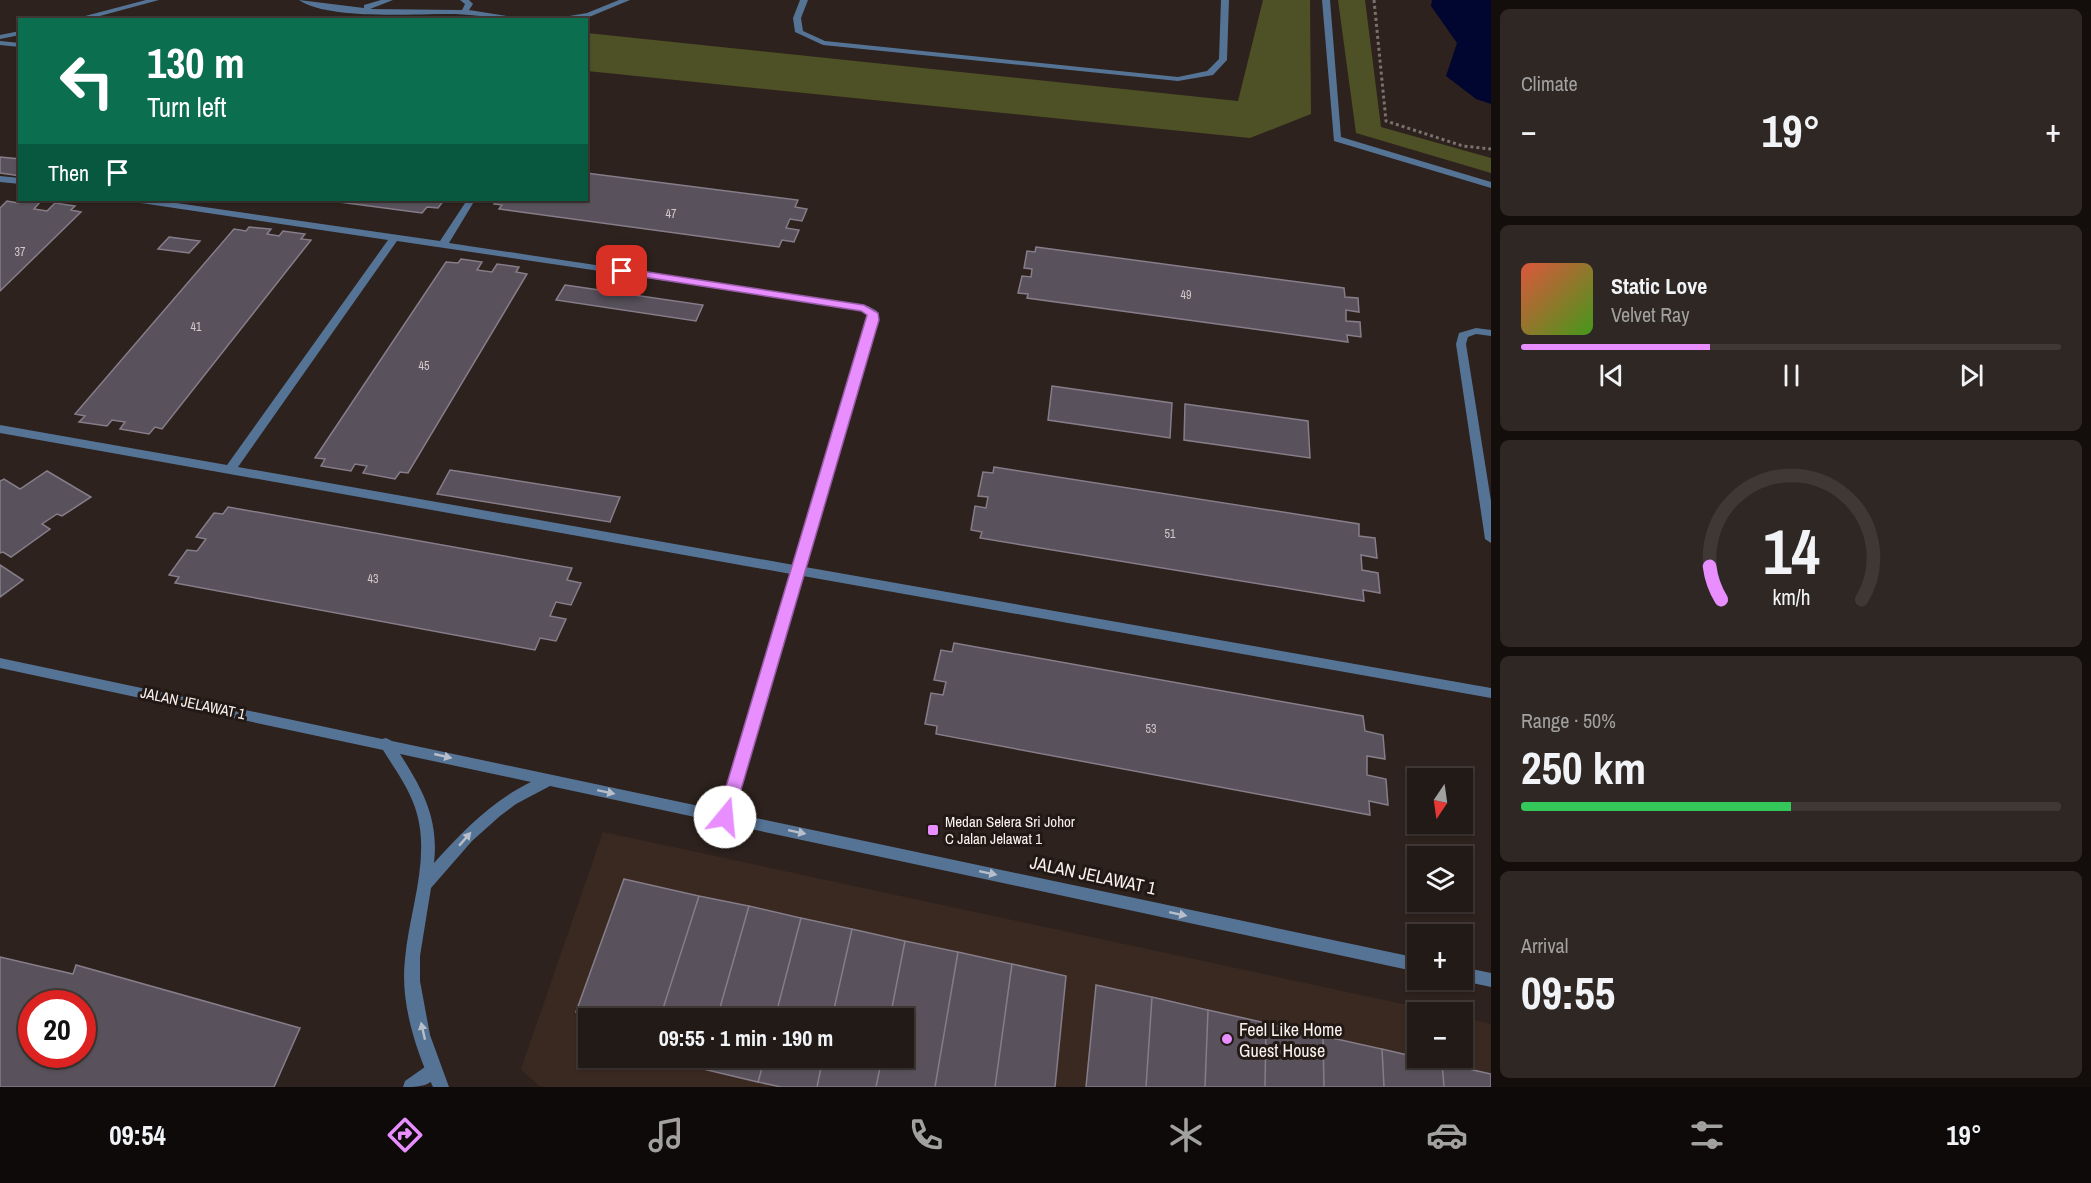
<!DOCTYPE html>
<html lang="en">
<head>
<meta charset="utf-8">
<style>
  body { margin:0; font-family:"Archivo Narrow",sans-serif; background:#2e2723; color:#f1f3f6; height:100vh; display:flex; flex-direction:column; font-size:22px; white-space:nowrap }
  * { box-sizing:border-box; margin:0 }
  p { font-size:20px; color:#a2a1a1 }
  .icon { flex:none; width:33px; height:33px; fill:none; stroke:currentColor; stroke-width:2; stroke-linecap:round; stroke-linejoin:round }
  .map { position:relative; flex:1; overflow:hidden }
  .side { display:flex; flex-direction:column; gap:9px; padding:9px; background:#130e0c; width:600px }
  .side>* { flex:none }
  .banner { position:absolute; left:18px; top:18px; width:570px; height:183px; border-radius:0px; box-shadow:0 2px 4px #0004,0 0 0 2px #3f3835; background:#0b6e4f; color:#fff; overflow:hidden }
  .needle { width:39px; rotate:193deg }
  .buttons { position:absolute; left:1407px; top:768px; display:grid; gap:12px }
  .buttons a { display:grid; place-items:center; width:66px; height:66px; border-radius:0px; background:#221a16; box-shadow:0 2px 4px #0004,0 0 0 2px #3f3835; font-size:30px }
  .speed { position:absolute; left:18px; top:990px; display:flex; gap:12px; font-size:30px; font-weight:700; text-align:center }
  .speed>* { display:grid; place-content:center; width:78px; height:78px; border-radius:50%; background:#221a16; box-shadow:0 2px 4px #0004,0 0 0 2px #3f3835; line-height:1 }
  .speed .limit { border:9px solid #d22; background:#fff; color:#111 }
  .pin { position:absolute; display:grid; place-items:center; width:51px; height:51px; color:#fff; margin:-26px; border-radius:12px; box-shadow:0 3px 9px #0006 }
  .me { position:absolute; width:66px; margin:-33px; rotate:17deg; stroke-linejoin:round; filter:drop-shadow(0 0 4px #0008) }
  .turn { display:flex; align-items:center; gap:21px; height:126px; padding:0 30px; font-size:27px }
  .turn .icon { width:78px; height:78px; stroke-width:2.5 }
  .turn b { display:block; font-size:42px; line-height:51px }
  .then { display:flex; align-items:center; height:57px; padding:0 30px; background:#0003; gap:12px; font-size:22px }
  .big { font-size:45px; font-weight:700; line-height:1.1 }
  .side .tile { flex:1; display:flex; flex-direction:column; justify-content:center; gap:9px; min-width:0; padding:0 21px; border-radius:9px; background:#2e2723 }
  .side .dial { align-items:center; gap:0 }
  .dial svg { height:156px; overflow:visible; fill:none; stroke:#3f3835; stroke-width:7; stroke-linecap:round; text-anchor:middle }
  .dial text { fill:#f1f3f6; stroke:none }
  .song { display:flex; align-items:center; gap:18px }
  .cover { width:72px; height:72px; border-radius:9px; background:linear-gradient(135deg,hsl(10 70% 55%),hsl(100 70% 35%)) }
  .played { height:6px; border-radius:3px; background:linear-gradient(90deg,#e88eff 35%,#3f3835 35%) }
  .keys { display:flex; justify-content:space-around; direction:ltr }
  .heat { display:flex; justify-content:space-between; align-items:center; font-size:33px; direction:ltr }
  .charge { height:9px; border-radius:4px; background:linear-gradient(90deg,#34c759 50%,#3f3835 0) }
  .trip { position:absolute; left:578px; top:1008px; width:336px; height:60px; border-radius:0px; background:#221a16; box-shadow:0 2px 4px #0004,0 0 0 2px #3f3835; font-weight:700; line-height:60px; text-align:center }
  .menu { display:flex; height:96px; justify-content:space-around; align-items:center; background:#0e0a09; color:#a2a1a1 }
  .menu .icon { width:42px; height:42px }
  .menu .on { color:#e88eff }
  .menu b { font-size:27px; color:#f1f3f6 }
  main { display:flex; flex:1; min-height:0 }
  .map>svg:first-child { display:block }
  .built { fill:#3a2921; fill-rule:evenodd }
  .green { fill:#4e5025 }
  .water { fill:#00062f }
  .building { fill:#59525c; stroke:#857d89; stroke-width:1.5; fill-rule:evenodd }
  .lines { fill:none; stroke-linecap:round; stroke-linejoin:round }
  .path { stroke:#7b726d; stroke-width:3; stroke-dasharray:3 3; stroke-linecap:butt }
  .service { fill:#557395; fill-rule:evenodd }
  .minor { fill:#557395; fill-rule:evenodd }
  .tertiary { fill:#557395; fill-rule:evenodd }
  .oneway { fill:#b8bfcb }
  .route { fill:#e88eff; stroke:#975ca6; stroke-width:1.5 }
  .poi-dot { fill:#e88eff; stroke:#231914; stroke-width:2 }
  .labels { text-anchor:middle; dominant-baseline:central; stroke-width:6; stroke-linejoin:round; paint-order:stroke }
  .number-label { font-size:12px; fill:#d2caca }
  .street-label { font-size:15px; fill:#faf2ef; stroke:#231914 }
  .poi-label { font-size:15px; fill:#faf2ef; stroke:#231914; text-anchor:start }
  .near-street-label { font-size:18px; fill:#faf2ef; stroke:#231914 }
  .near-poi-label { font-size:18px; fill:#faf2ef; stroke:#231914; text-anchor:start }
</style>
</head>
<body>
<main>
<div class="map">
<svg width="1491" height="1087" viewBox="0 0 1491 1087">
  <rect width="100%" height="100%" fill="#2d221d"/>
  <!-- built -->
  <path class="built" d="M603,832L1440,1012H1418V1058H1462L1463,1017L1491,1024V1087H540L521,1069ZM588,1018H903V1058H588Z"/>
  <!-- green -->
  <path class="green" d="M1263,0H1310L1311,114L1250,138L587,71V33L1238,101Z
    M1338,0H1365L1381,127L1491,158V173L1356,133Z"/>
  <!-- water -->
  <path class="water" d="M1432,0H1491V104L1476,99L1446,76L1457,43L1431,6Z"/>
  <!-- building -->
  <path class="building" d="M0,157L20,159V176L0,173Z
    M586,173L798,200L795,207L807,209L802,221L790,219L786,228L799,230L794,242L782,240L779,247L499,209L502,205L494,204L496,200H586Z
    M21,200L41,201L34,209L47,211L55,203L75,206L71,210L81,212L0,291V208L7,201L18,203Z
    M324,200H444L438,208L427,207L422,213Z
    M249,227L271,229L267,234L279,236L283,231L305,234L301,239L311,240L162,429L155,427L149,434L120,429L125,422L112,420L107,426L79,422L85,416L75,414L234,229L246,231Z
    M169,237L200,241L189,253L158,249Z
    M1036,247L1344,288L1345,297L1358,298L1359,312L1346,310V321L1360,322L1361,337L1347,335L1348,342L1027,298L1028,294L1018,293L1022,276L1031,277L1032,269L1024,268L1027,251L1035,252Z
    M461,259L482,262L477,270L492,272L497,264L519,267L516,272L527,274L408,473L400,472L395,479L363,473L367,466L355,464L351,471L321,466L325,459L315,458L446,262L458,263Z
    M565,285L703,305L696,321L556,300Z
    M1052,386L1172,403L1170,438L1048,420Z
    M1185,404L1308,421L1310,458L1184,440Z
    M994,467L1359,524V536L1375,538L1377,558L1361,555L1362,570L1378,573L1380,593L1363,590L1364,601L980,538L982,532L971,530L975,506L986,508L988,497L978,496L983,472L993,473Z
    M450,470L620,497L610,522L437,494Z
    M47,471L91,497L62,516L57,514L42,524L50,529L11,557L3,552L0,553V481L4,479L20,489Z
    M228,507L572,568L567,580L581,583L571,605L556,602L550,616L566,619L556,641L540,638L535,650L175,583L179,577L169,575L187,550L197,551L206,539L196,537L214,513L223,514Z
    M0,565L23,580L0,597Z
    M954,643L1363,716L1365,731L1383,735L1385,759L1367,756V775L1386,779L1388,805L1369,801L1370,815L936,734L937,726L925,724L931,693L943,695L946,682L934,680L941,650L952,652Z
    M624,879L699,896L660,1018H588V1031L576,1012Z
    M699,896L749,906L717,1018H660Z
    M749,906L801,918L775,1018H717Z
    M801,918L852,929L832,1018H775Z
    M852,929L905,941L890,1018H832Z
    M905,941L958,952L935,1087H876L882,1058H903V1018H890Z
    M958,952L1012,964L995,1087H935Z
    M0,957L73,974L76,965L300,1028L274,1087H0ZM32,1004H82V1054H32Z
    M1012,964L1066,976L1055,1087H995Z
    M1096,985L1152,997L1146,1087H1086Z
    M1152,997L1208,1010L1205,1087H1146Z
    M1208,1010L1266,1023L1265,1087H1205Z
    M1266,1023L1323,1036L1324,1087H1265Z
    M1323,1036L1382,1049L1384,1087H1324Z
    M1382,1049L1442,1063L1444,1087H1384Z
    M657,1058H706L703,1069Z
    M706,1058H765L758,1082L703,1069Z
    M765,1058H823L817,1087H781L758,1082Z
    M823,1058H882L876,1087H817Z
    M1442,1063L1491,1074V1087H1444Z"/>
  <g class="lines">
    <!-- path -->
    <path class="path" d="M1374,0L1386,121L1463,146L1491,149"/>
    <!-- service -->
    <path class="service" d="M299,0L364,8V5L381,0H393L370,9L462,10L465,4L460,0H469L473,4L469,10L531,20C505,20 481,15 456,14C417,13 330,21 299,0Z
      M619,0H630L589,17L546,20L587,13Z
      M800,0H808L801,18L803,31L825,41L1178,77L1207,71L1219,59L1221,0H1229L1227,60L1213,75L1178,81L823,45L795,32L793,18Z
      M1322,0H1330L1341,137L1491,182V188L1334,141Z
      M0,176L20,178V184L0,182Z
      M137,200H156L440,241L467,200H475L449,243L868,306L877,311L878,319L805,567L1491,688V698L803,576L732,817L730,821L725,823L720,821L718,817L791,574L0,433V425L227,465L388,240L141,203ZM397,241L802,301L861,311L868,314L794,565L238,467Z
      M1476,328L1491,330V336L1476,334L1468,337L1466,344L1491,501V543L1485,539L1456,344L1459,333Z
      M432,1062L438,1065L440,1070C433,1087 419,1087 403,1087L405,1081Z"/>
    <!-- minor -->
    <path class="minor" d="M0,41L20,43V47L0,45Z
      M0,658L382,739L386,738L392,741L1418,958V972L550,786L516,804L500,816L472,841L431,888L420,956V981L430,1035L449,1087H433C415,1049 400,1001 405,959C409,912 430,861 417,814C411,791 396,771 383,750L0,668ZM400,754L531,782C492,801 463,831 434,863C439,819 423,790 400,754Z
      M1462,967L1491,973V987L1458,980H1462Z"/>
    <!-- tertiary -->
    <path class="tertiary" d="M146,0H159L85,20H70Z
      M20,31V35L0,39V35Z"/>
  </g>
  <!-- one-way arrows -->
  <defs><path id="oneway-solid" d="M-6-.8H1V-3.2L6.5 0L1 3.2V.8H-6Z" transform="scale(1.5)"/></defs>
  <g class="oneway">
    <use href="#oneway-solid" transform="translate(443 756) rotate(13)"/>
    <use href="#oneway-solid" transform="translate(606 792) rotate(12)"/>
    <use href="#oneway-solid" transform="translate(797 832) rotate(12)"/>
    <use href="#oneway-solid" transform="translate(465 839) rotate(-49)"/>
    <use href="#oneway-solid" transform="translate(988 873) rotate(12)"/>
    <use href="#oneway-solid" transform="translate(1178 914) rotate(12)"/>
    <use href="#oneway-solid" transform="translate(423 1031) rotate(-103)"/>
  </g>
  <!-- route -->
  <path class="route" d="M622,268L864,305L878,313L879,320L733,817L731,822H719L717,817L867,315L861,311L618,273L617,271Z"/>
  <!-- markers -->
  <g class="poi-dot">
    <rect x="927" y="824" width="12" height="12" rx="3"/>
    <circle cx="1227" cy="1039" r="6"/>
  </g>
  <g class="labels">
    <!-- number labels -->
    <g class="number-label">
      <text x="671" y="214">47</text>
      <text x="20" y="252">37</text>
      <text x="1186" y="295">49</text>
      <text x="196" y="327">41</text>
      <text x="424" y="366">45</text>
      <text x="1170" y="534">51</text>
      <text x="373" y="579">43</text>
      <text x="1151" y="729">53</text>
    </g>
    <!-- street labels -->
    <g class="street-label">
      <text transform="translate(193 703) rotate(12)">JALAN JELAWAT 1</text>
    </g>
    <!-- poi labels -->
    <g class="poi-label">
      <text x="945" y="821">Medan Selera Sri Johor<tspan x="945" dy="17">C Jalan Jelawat 1</tspan></text>
    </g>
    <!-- near-street labels -->
    <g class="near-street-label">
      <text transform="translate(1093 875) rotate(12)">JALAN JELAWAT 1</text>
    </g>
    <!-- near-poi labels -->
    <g class="near-poi-label">
      <text x="1239" y="1029">Feel Like Home<tspan x="1239" dy="21">Guest House</tspan></text>
    </g>
  </g>
</svg>
<div class="buttons">
<a><svg class="needle" viewBox="-14 -14 28 28"><path d="M0-13l5 13h-10z" fill="#e53935"/><path d="M0 13l5-13h-10z" fill="#a2a1a1"/></svg></a>
<a><svg class="icon" aria-label="layers" viewBox="0 0 24 24"><path d="M12 4l9 5-9 5-9-5zM3 14l9 5 9-5"/></svg></a>
<a>+</a>
<a>−</a>
</div>
<div class="speed"><div class="limit">20</div></div>
<div class="pin" style="left:622px;top:271px;background:#d93025"><svg class="icon" aria-label="arrive" viewBox="0 0 24 24"><path d="M6 21V4h12l-3 4 3 4H6"/></svg></div>
<svg class="me" style="left:725px;top:817px" viewBox="-20 -20 40 40"><circle r="19" fill="#fff"/><path d="M0-13L10 11 0 6-10 11z" fill="#e88eff"/></svg>
<div class="trip">09:55 · 1 min · 190 m</div>
<div class="banner">
<div class="turn"><svg class="icon" aria-label="left" viewBox="0 0 24 24"><path d="M17 20v-9H6M10 6l-5 5 5 5"/></svg><div><b>130 m</b>Turn left</div></div>
<div class="then">Then<svg class="icon" aria-label="arrive" viewBox="0 0 24 24"><path d="M6 21V4h12l-3 4 3 4H6"/></svg></div>
</div>
</div>
<section class="side">
<div class="tile"><p>Climate</p>
<div class="heat"><a>−</a><b class="big">19°</b><a>+</a></div>
</div>
<div class="tile">
<div class="song"><i class="cover"></i><div><b>Static Love</b><p>Velvet Ray</p></div></div>
<div class="played"></div>
<div class="keys"><svg class="icon" aria-label="previous" viewBox="0 0 24 24"><path d="M18 5L8 12l10 7zM5 5v14"/></svg><svg class="icon" aria-label="pause" viewBox="0 0 24 24"><path d="M8 5v14M16 5v14"/></svg><svg class="icon" aria-label="next" viewBox="0 0 24 24"><path d="M6 5l10 7-10 7zM19 5v14"/></svg></div>
</div>
<div class="tile dial"><svg viewBox="0 0 100 80">
<path d="M14 69A42 42 0 1 1 86 69"/>
<path d="M14 69A42 42 0 0 1 8 52" stroke="#e88eff"/>
<text x="50" y="56" font-size="32" font-weight="700">14</text>
<text x="50" y="72" font-size="11">km/h</text>
</svg></div>
<div class="tile"><p>Range · 50%</p><b class="big">250 km</b><div class="charge"></div></div>
<div class="tile"><p>Arrival</p><b class="big">09:55</b></div>
</section>
</main>
<nav class="menu">
<b>09:54</b>
<svg class="icon on" aria-label="directions" viewBox="0 0 24 24"><path d="M12 3l9 9-9 9-9-9zM9 14v-3h6M13 9l2 2-2 2"/></svg>
<svg class="icon" aria-label="music" viewBox="0 0 24 24"><path d="M9 18V5l10-2v13"/><circle cx="6" cy="18" r="3"/><circle cx="16" cy="16" r="3"/></svg>
<svg class="icon" aria-label="phone" viewBox="0 0 24 24"><path d="M5 4h4l2 5-3 2q2 4 5 5l2-3 5 2v4C11 20 4 13 5 4z"/></svg>
<svg class="icon" aria-label="climate" viewBox="0 0 24 24"><path d="M12 3v18M4 7l16 10M4 17L20 7"/></svg>
<svg class="icon" aria-label="car" viewBox="0 0 24 24"><path d="M5 17H2v-5l4-1 3-4h7l3 4 3 1v5h-3M9 17h6M6 11h13"/><circle cx="7" cy="17" r="2"/><circle cx="17" cy="17" r="2"/></svg>
<svg class="icon" aria-label="filters" viewBox="0 0 24 24"><path d="M4 7h16M4 17h16"/><circle cx="9" cy="7" r="2"/><circle cx="15" cy="17" r="2"/></svg>
<b>19°</b>
</nav>
</body>
</html>
